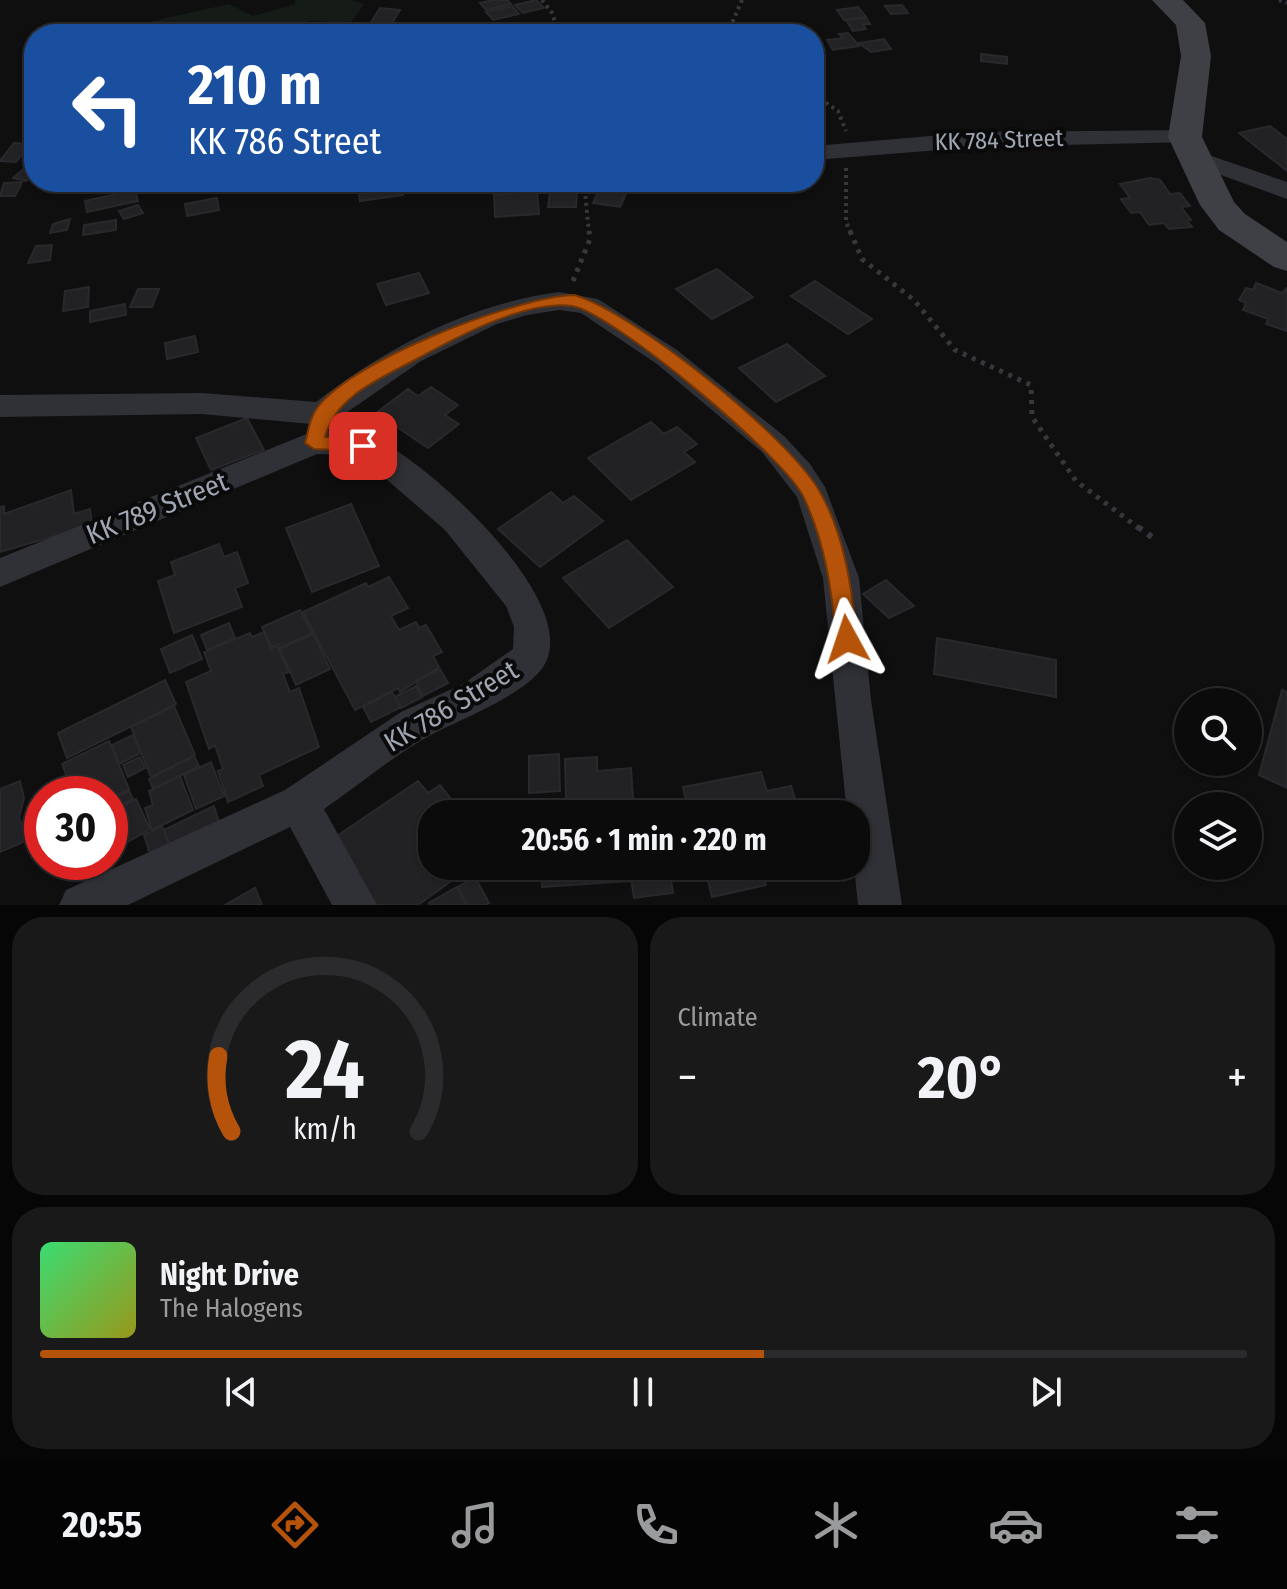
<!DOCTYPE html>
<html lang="en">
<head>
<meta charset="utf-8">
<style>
  body { margin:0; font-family:"Fira Sans Condensed",sans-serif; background:#19191a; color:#f1f3f6; height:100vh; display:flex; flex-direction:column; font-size:30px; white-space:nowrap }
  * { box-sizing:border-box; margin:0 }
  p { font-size:26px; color:#9a9b9d }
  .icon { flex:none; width:44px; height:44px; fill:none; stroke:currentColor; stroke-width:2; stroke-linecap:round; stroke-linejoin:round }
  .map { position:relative; height:905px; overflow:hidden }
  .drawer { display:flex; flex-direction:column; gap:12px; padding:12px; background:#060607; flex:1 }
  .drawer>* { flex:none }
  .top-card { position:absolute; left:24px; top:24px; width:800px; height:168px; border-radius:32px; box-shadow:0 2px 6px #0004,0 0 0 2px #2b2b2d; background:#1a4fa0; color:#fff; overflow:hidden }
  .buttons { position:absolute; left:1174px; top:688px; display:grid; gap:16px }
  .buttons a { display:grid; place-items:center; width:88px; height:88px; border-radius:50%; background:#0b0b0c; box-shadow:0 2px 6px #0004,0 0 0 2px #2b2b2d; font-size:40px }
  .speed { position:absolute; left:24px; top:776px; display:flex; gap:16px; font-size:40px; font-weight:700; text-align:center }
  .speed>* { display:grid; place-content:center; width:104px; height:104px; border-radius:50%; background:#0b0b0c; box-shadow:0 2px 6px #0004,0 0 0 2px #2b2b2d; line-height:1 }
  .speed .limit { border:12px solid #d22; background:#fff; color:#111 }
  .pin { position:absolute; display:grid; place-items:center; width:68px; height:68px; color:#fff; margin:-34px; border-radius:16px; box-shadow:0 4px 12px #0006 }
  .me { position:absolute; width:88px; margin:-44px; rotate:355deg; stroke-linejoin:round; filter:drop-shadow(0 0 6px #0008) }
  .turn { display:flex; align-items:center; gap:28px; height:168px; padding:0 32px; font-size:36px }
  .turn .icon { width:104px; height:104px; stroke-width:2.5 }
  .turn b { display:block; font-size:56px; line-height:68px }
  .big { font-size:60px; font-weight:700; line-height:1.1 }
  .drawer .card { flex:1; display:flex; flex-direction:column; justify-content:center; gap:12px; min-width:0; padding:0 28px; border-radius:32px; background:#19191a }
  .drawer .dial { align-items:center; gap:0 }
  .dial svg { height:208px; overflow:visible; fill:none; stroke:#2b2b2d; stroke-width:7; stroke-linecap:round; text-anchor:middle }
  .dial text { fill:#f1f3f6; stroke:none }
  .song { display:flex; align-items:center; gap:24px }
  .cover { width:96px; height:96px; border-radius:12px; background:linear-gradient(135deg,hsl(140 70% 55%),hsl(60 70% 35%)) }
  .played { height:8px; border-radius:4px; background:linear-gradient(90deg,#b45309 60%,#2b2b2d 60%) }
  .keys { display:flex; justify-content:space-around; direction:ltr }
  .heat { display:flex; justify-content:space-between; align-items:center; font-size:44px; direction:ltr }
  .drawer .tiles { flex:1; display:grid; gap:12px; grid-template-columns:1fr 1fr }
  .card:last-child { grid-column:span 2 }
  .trip { position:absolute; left:418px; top:800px; width:452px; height:80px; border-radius:32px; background:#0b0b0c; box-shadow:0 2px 6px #0004,0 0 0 2px #2b2b2d; font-weight:700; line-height:80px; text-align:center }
  .tabs { display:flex; height:128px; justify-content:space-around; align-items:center; background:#040405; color:#9a9b9d }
  .tabs .icon { width:56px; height:56px }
  .tabs .selected { color:#b45309 }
  .tabs b { font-size:36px; color:#f1f3f6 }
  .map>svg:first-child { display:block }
  .green { fill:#151b16 }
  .building { fill:#222224; stroke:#29292d; stroke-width:2 }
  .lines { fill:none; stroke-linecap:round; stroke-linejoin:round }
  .path-far2 { stroke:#36383d; stroke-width:4; stroke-dasharray:3 4; stroke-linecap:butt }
  .path-far1 { stroke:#36383d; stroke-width:5; stroke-dasharray:4 6; stroke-linecap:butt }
  .path { stroke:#36383d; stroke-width:6; stroke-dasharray:5 7; stroke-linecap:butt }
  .minor { fill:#303136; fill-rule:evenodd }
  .secondary { fill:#3e4046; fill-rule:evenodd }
  .route { fill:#b45309; stroke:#753606; stroke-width:2 }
  .labels { text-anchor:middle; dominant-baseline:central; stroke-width:8; stroke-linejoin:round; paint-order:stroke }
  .far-street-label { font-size:24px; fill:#9fa6b2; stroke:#0a0a0b }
  .street-label { font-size:28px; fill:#9fa6b2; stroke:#0a0a0b }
</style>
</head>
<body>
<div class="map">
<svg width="1287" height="905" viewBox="0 0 1287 905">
  <rect width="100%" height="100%" fill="#0f0f10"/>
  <!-- green -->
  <path class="green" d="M295,0H351L364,4L350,24L310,21L289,34H140L144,23L229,4L253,16L295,4Z"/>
  <!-- building -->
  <path class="building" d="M494,0H507L511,4L486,10L480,3Z
    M536,0L544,8L523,13L515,5Z
    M902,5L908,13L891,14L885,6Z
    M512,6L519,14L493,20L486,12Z
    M858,7L866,17L844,20L837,10Z
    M380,8L400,10L385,34H364Z
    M866,18L870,24H863L866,29L853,31L846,20Z
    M521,24L529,34H480Z
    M848,33L859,46L833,50L827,40L843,38L839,34Z
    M884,39L891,49L871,52L859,43Z
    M981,54L1007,57V64L981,61Z
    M1270,126L1287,139V171L1239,133Z
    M14,143L31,144L16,162L0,161Z
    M26,167L34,168V174L26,181L13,178Z
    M1150,178L1160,180L1170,194L1180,193L1190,206L1181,207L1191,220L1187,221L1192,227L1169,229L1164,223L1149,225L1140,212L1131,213L1121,199L1130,198L1120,184Z
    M22,182L15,196H0L4,183Z
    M400,182L403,195L360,201L358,186Z
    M135,190L138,201L87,212L85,201Z
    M599,190L626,194L620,207L593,203Z
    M537,192L539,214L495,217L494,195Z
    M550,192L577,193L576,207H548Z
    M217,198L219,210L187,216L185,204Z
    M138,205L143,213L124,219L119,211Z
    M70,219L67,230L50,233L53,224Z
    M116,220V230L83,235L84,225Z
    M52,245L50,260L28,263L36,246Z
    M717,269L753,297L712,319L676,289Z
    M419,273L429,293L386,305L377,284Z
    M815,281L872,319L848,334L791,296Z
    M1256,283L1282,293L1287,288V331L1266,324L1268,319L1243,310L1246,303L1239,300L1246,288L1253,290Z
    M89,287L88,307L63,311L65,291Z
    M138,289H159L152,307H130Z
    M125,304L126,315L90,322V311Z
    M195,336L198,352L167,359L165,343Z
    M787,344L825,376L776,402L739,368Z
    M431,387L458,405L445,415L459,424L428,448L376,413L408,389L418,396Z
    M247,418L264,450L211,470L196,438Z
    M651,422L664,434L677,427L697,444L684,452L695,462L631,500L588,458Z
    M71,490L74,514L90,509L92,525L0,552V507L4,506V514Z
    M551,492L563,503L574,496L603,521L540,567L498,529Z
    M351,504L379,566L312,592L286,528Z
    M627,540L673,587L609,628L563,578Z
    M219,544L224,557L237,552L248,583L235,588L242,607L174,633L158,581L175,575L171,562Z
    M389,577L408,608L391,616L399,630L416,622L419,628L426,625L442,652L433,656L439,667L400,692L398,688L355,710L303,612L366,583L368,587Z
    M886,580L914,606L889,618L863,594Z
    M300,610L312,633L280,648L279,644L272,647L262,627Z
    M229,623L235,638L207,650L201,635Z
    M264,632L271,649L277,646L289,672L283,674L290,692L299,688L319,747L259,775L263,786L228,802L218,771L223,769L215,745L209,749L186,682L211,671L204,652L250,633L252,637Z
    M313,634L330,669L296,685L280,649Z
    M192,635L202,659L170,673L161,649Z
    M937,638L1056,660V697L934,674Z
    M440,669L448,683L423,696L416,681Z
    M165,680L176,704L67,758L58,733Z
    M416,686L422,697L401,708L395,697Z
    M1282,690L1287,692V788L1259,775Z
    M392,692L401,707L371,722L363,707Z
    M174,706L195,755L151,777L131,727Z
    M133,735L141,753L119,764L112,745Z
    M109,741L129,789L110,799V794H92L87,782L72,790L62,764Z
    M559,754L560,791L529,793V756Z
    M194,756L199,766L153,789L149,779Z
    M140,757L145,768L128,777L123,765Z
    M597,757V771L631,768L634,814H555L554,800L566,799L565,759Z
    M211,762L224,796L196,809L184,775Z
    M761,772L767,791L791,786L800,814H689L683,787Z
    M180,776L193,810L152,830L145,808L153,805L149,791Z
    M20,781L24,798L19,818L28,840L0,852V789Z
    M418,781L428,793L440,785L463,814H432V866H472L418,905H369L328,842Z
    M129,791L133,799L110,811V801Z
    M136,799L150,829L117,848L110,832V814Z
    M214,806L219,822L171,847L164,830Z
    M162,826L169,845L150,854L144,835Z
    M542,866H629L630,881L542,887Z
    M653,866H669L673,893L634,898L631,878L654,875Z
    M703,866H769L706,879Z
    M761,869L766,885L712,897L708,880Z
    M475,877L489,903L486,905H467L458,887Z
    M457,887L466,905H430L429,903Z
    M255,888L262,905H225Z"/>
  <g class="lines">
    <!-- path-far2 -->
    <path class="path-far2" d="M542,0L552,13L559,34
      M742,0L732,23L768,34
      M1279,0L1287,3
      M814,95L838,111L846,131
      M846,168V222L851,233
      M584,182L589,233"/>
    <!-- path-far1 -->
    <path class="path-far1" d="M850,231L862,259L914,300L955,350L1031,385L1032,417L1076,481L1140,529
      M573,281L590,239L589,231"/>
    <!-- path -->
    <path class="path" d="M1138,527L1156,540"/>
    <!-- minor -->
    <path class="minor" d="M1185,130L1194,132L1197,137L1194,142L977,147L814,160V146L977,132Z
      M1197,151L1287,182V199L1188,163L1185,158L1188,153Z
      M559,292L598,299L677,350L784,436L810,464L825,487L859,578L871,700L902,905H858L854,866L856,814H847L823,578L797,497L762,452L657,364L581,313L559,310L527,315L497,324L421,361L333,422L322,425L202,414L0,417V395L202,393L316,402C387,347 469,304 559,292Z
      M314,431C335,431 355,429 374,438C426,460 586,604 543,667C523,696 460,719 429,736C393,756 359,785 324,809L377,905H332L290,827L128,905H59L66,890L285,790L401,712L463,684L513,649L514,627L506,606L445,530L371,466L353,455L317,454L0,587V558Z"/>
    <!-- secondary -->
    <path class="secondary" d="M1152,0H1183L1205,23L1211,56L1202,137L1234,202L1245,214L1287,242V271L1274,267L1219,230L1200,205L1168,137L1181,56L1176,25Z"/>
  </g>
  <!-- route -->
  <path class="route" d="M574,295C634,312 789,437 820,492C845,536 852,589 857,639L854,645H839L836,639C832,590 825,543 804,498C787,459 612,312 572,306C526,299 453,339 413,361C379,379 335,397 325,437L369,442V451L314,449L305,443C308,433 309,422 314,413C339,364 519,296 574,295Z"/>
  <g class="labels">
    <!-- far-street labels -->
    <g class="far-street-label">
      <text transform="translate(999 140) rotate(-2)">KK 784 Street</text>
    </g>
    <!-- street labels -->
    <g class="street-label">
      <text transform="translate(157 508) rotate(-22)">KK 789 Street</text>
      <text transform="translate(451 706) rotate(-31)">KK 786 Street</text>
    </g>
  </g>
</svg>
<div class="buttons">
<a><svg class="icon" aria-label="search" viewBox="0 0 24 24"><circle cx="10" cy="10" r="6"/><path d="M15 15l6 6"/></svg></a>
<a><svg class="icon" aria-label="layers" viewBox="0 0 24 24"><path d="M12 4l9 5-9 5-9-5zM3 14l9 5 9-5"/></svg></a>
</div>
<div class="speed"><div class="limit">30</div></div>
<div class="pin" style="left:363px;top:446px;background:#d93025"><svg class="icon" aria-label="arrive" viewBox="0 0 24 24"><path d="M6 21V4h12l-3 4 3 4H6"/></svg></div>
<svg class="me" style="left:847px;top:639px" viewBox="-20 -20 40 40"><path d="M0-17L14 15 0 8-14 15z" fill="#b45309" stroke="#fff" stroke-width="4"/></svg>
<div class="trip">20:56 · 1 min · 220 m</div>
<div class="top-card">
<div class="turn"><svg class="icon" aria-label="left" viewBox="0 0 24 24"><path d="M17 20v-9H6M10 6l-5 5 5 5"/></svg><div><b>210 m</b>KK 786 Street</div></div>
</div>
</div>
<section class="drawer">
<div class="tiles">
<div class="card dial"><svg viewBox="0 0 100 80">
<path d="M14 69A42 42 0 1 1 86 69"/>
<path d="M14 69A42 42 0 0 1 9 40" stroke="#b45309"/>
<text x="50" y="56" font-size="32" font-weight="700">24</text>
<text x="50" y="72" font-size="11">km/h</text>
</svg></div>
<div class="card"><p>Climate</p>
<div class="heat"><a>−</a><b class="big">20°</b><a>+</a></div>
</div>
<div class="card">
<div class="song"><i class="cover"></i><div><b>Night Drive</b><p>The Halogens</p></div></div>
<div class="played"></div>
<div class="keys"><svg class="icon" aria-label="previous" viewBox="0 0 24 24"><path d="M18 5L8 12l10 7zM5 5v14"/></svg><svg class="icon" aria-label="pause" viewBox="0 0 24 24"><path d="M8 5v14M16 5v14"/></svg><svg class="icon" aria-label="next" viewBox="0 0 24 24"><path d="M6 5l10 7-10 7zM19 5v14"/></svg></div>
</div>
</div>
</section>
<nav class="tabs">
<b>20:55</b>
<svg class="icon selected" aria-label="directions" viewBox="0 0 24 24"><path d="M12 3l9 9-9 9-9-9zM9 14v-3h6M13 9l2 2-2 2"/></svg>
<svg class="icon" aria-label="music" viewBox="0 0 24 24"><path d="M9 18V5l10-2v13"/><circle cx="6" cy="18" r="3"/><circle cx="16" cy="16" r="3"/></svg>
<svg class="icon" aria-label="phone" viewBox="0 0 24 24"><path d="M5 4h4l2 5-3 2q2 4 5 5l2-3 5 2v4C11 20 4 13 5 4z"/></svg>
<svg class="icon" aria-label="climate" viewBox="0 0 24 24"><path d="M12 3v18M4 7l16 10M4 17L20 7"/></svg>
<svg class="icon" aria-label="car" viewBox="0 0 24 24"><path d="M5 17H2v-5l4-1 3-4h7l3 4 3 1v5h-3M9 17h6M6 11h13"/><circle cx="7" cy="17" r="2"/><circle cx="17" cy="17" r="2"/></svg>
<svg class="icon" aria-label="filters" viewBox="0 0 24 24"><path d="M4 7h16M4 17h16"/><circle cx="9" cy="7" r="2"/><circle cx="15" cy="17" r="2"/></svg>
</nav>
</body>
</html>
